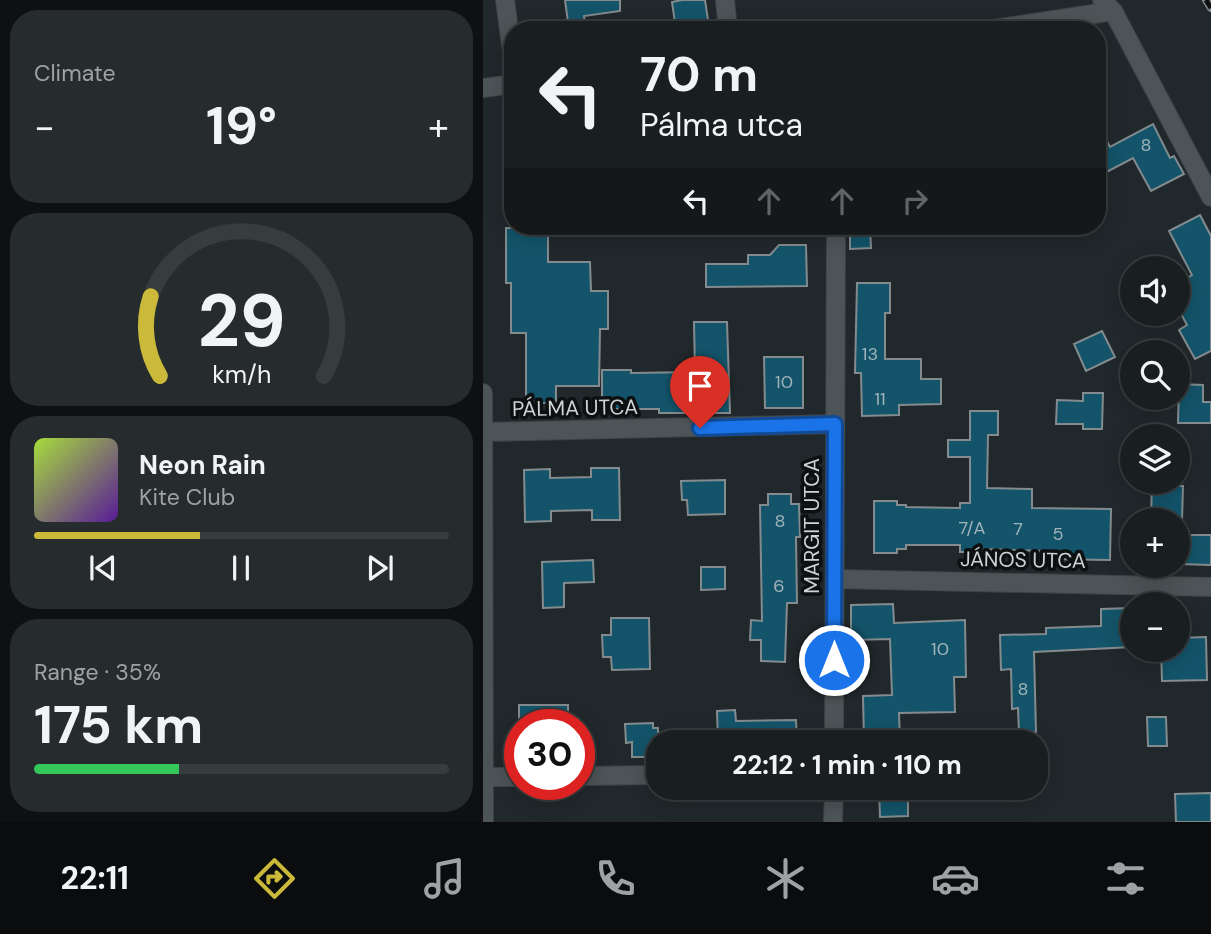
<!DOCTYPE html>
<html lang="en">
<head>
<meta charset="utf-8">
<style>
  body { margin:0; font-family:"DM Sans",sans-serif; background:#262b2d; color:#f1f3f6; height:100vh; display:flex; flex-direction:column; font-size:26px; white-space:nowrap }
  * { box-sizing:border-box; margin:0 }
  p { font-size:23px; color:#9fa2a5 }
  .icon { flex:none; width:38px; height:38px; fill:none; stroke:currentColor; stroke-width:2; stroke-linecap:round; stroke-linejoin:round }
  .map { position:relative; flex:1; overflow:hidden }
  .drawer { display:flex; flex-direction:column; gap:10px; padding:10px; background:#0e1012; width:483px }
  .drawer>* { flex:none }
  .hud { position:absolute; left:21px; top:21px; width:602px; height:214px; border-radius:28px; box-shadow:0 4px 18px #0003,0 0 0 2px #373c3e; background:#191e20; color:#f1f3f6; overflow:hidden }
  .controls { position:absolute; left:637px; top:256px; display:grid; gap:14px }
  .controls a { display:grid; place-items:center; width:70px; height:70px; border-radius:50%; background:#191e20; box-shadow:0 4px 18px #0003,0 0 0 2px #373c3e; font-size:35px }
  .speed { position:absolute; left:21px; top:709px; display:flex; gap:14px; font-size:35px; font-weight:700; text-align:center }
  .speed>* { display:grid; place-content:center; width:91px; height:91px; border-radius:50%; background:#191e20; box-shadow:0 4px 18px #0003,0 0 0 2px #373c3e; line-height:1 }
  .speed .limit { border:10px solid #d22; background:#fff; color:#111 }
  .pin { position:absolute; display:grid; place-items:center; width:60px; height:60px; color:#fff; margin:-72px -30px; border-radius:50% 50% 50% 0; rotate:-45deg; box-shadow:0 0 7px #0007 }
  .pin .icon { rotate:45deg }
  .me { position:absolute; width:77px; margin:-38px; rotate:0deg; stroke-linejoin:round; filter:drop-shadow(0 0 5px #0008) }
  .turn { display:flex; align-items:center; gap:24px; height:147px; padding:0 21px; font-size:32px }
  .turn .icon { width:91px; height:91px; stroke-width:2.5 }
  .turn b { display:block; font-size:49px; line-height:60px }
  .lanes { display:flex; align-items:center; height:66px; padding:0 21px; background:#0003; justify-content:center; gap:35px; direction:ltr }
  .lanes .off { opacity:.35 }
  .big { font-size:52px; font-weight:700; line-height:1.1 }
  .drawer .tile { flex:1; display:flex; flex-direction:column; justify-content:center; gap:10px; min-width:0; padding:0 24px; border-radius:28px; background:#262b2d }
  .drawer .dial { align-items:center; gap:0 }
  .dial svg { height:182px; overflow:visible; fill:none; stroke:#373c3e; stroke-width:7; stroke-linecap:round; text-anchor:middle }
  .dial text { fill:#f1f3f6; stroke:none }
  .song { display:flex; align-items:center; gap:21px }
  .cover { width:84px; height:84px; border-radius:10px; background:linear-gradient(135deg,hsl(80 70% 55%),hsl(270 70% 35%)) }
  .played { height:7px; border-radius:4px; background:linear-gradient(90deg,#cbba39 40%,#373c3e 40%) }
  .keys { display:flex; justify-content:space-around; direction:ltr }
  .heat { display:flex; justify-content:space-between; align-items:center; font-size:38px; direction:ltr }
  .charge { height:10px; border-radius:5px; background:linear-gradient(90deg,#34c759 35%,#373c3e 0) }
  .trip { position:absolute; left:163px; top:730px; width:402px; height:70px; border-radius:28px; background:#191e20; box-shadow:0 4px 18px #0003,0 0 0 2px #373c3e; font-weight:700; line-height:70px; text-align:center }
  .tab-bar { display:flex; height:112px; justify-content:space-around; align-items:center; background:#0a0c0d; color:#9fa2a5 }
  .tab-bar .icon { width:49px; height:49px }
  .tab-bar .active { color:#cbba39 }
  .tab-bar b { font-size:32px; color:#f1f3f6 }
  main { display:flex; flex:1; min-height:0 }
  .map>svg:first-child { display:block }
  .building { fill:#13546a; stroke:#838b8e; stroke-width:2 }
  .lines { fill:none; stroke-linecap:round; stroke-linejoin:round }
  .street-casing { stroke:#3e4345; stroke-width:20 }
  .street { stroke:#4d5457; stroke-width:18 }
  .rail-casing { stroke:#83888b; stroke-width:8 }
  .rail { stroke:#0d1011; stroke-width:5; stroke-dasharray:16; stroke-linecap:butt }
  .route-casing { stroke:#114b97; stroke-width:18 }
  .route { stroke:#1a73e8; stroke-width:12 }
  .labels { text-anchor:middle; dominant-baseline:central; stroke-width:7; stroke-linejoin:round; paint-order:stroke }
  .number-label { font-size:18px; fill:#a0b3ba }
  .street-label { font-size:21px; fill:#cfd3d5; stroke:#0d1011 }
</style>
</head>
<body>
<main>
<section class="drawer">
<div class="tile"><p>Climate</p>
<div class="heat"><a>−</a><b class="big">19°</b><a>+</a></div>
</div>
<div class="tile dial"><svg viewBox="0 0 100 80">
<path d="M14 69A42 42 0 1 1 86 69"/>
<path d="M14 69A42 42 0 0 1 10 34" stroke="#cbba39"/>
<text x="50" y="56" font-size="32" font-weight="700">29</text>
<text x="50" y="72" font-size="11">km/h</text>
</svg></div>
<div class="tile">
<div class="song"><i class="cover"></i><div><b>Neon Rain</b><p>Kite Club</p></div></div>
<div class="played"></div>
<div class="keys"><svg class="icon" aria-label="previous" viewBox="0 0 24 24"><path d="M18 5L8 12l10 7zM5 5v14"/></svg><svg class="icon" aria-label="pause" viewBox="0 0 24 24"><path d="M8 5v14M16 5v14"/></svg><svg class="icon" aria-label="next" viewBox="0 0 24 24"><path d="M6 5l10 7-10 7zM19 5v14"/></svg></div>
</div>
<div class="tile"><p>Range · 35%</p><b class="big">175 km</b><div class="charge"></div></div>
</section>
<div class="map">
<svg width="728" height="822" viewBox="0 0 728 822">
  <rect width="100%" height="100%" fill="#21282b"/>
  <!-- building -->
  <path class="building" d="M82,0H137V11L101,16L103,30H86Z
    M199,0H222L226,27L193,30L189,2Z
    M614,123L627,147L670,124L687,158L691,156L701,174L668,191L650,158L614,177Z
    M717,215L728,236V351L712,359L696,330L704,325L695,308L702,304L695,290V283L709,275L686,231Z
    M367,226H387L388,248L367,249Z
    M23,228H65V262H107L108,291H125V329H117L116,386H73V403H43V333H28V283H23Z
    M296,245H323L324,286L223,287V264H265V255H287Z
    M374,283H407V313H402V359H438V379H458V404L416,405V415L379,416L378,373H372Z
    M211,322H244L247,413H176V409H119V370H148V373L212,372Z
    M619,331L632,357L603,371L591,344Z
    M281,357H320V408H282Z
    M696,384L720,385V402H728V423H695Z
    M600,393H620L619,429H600V424H573L574,400L600,401Z
    M487,411H515V435H505L504,488L549,489V508L628,509L627,560L560,559V551L501,549V552H477V545H423V549H414V553H391V501H414V505H423V507L477,508V503H487V457H465V440H487Z
    M108,468H136L137,520H109V510L68,511V521L42,522L41,470L67,469V478L108,477Z
    M242,480V514L205,515L204,500H199L198,481Z
    M669,481H696L695,486H700L699,520H668Z
    M285,494H308V504H316L317,537H313L314,603H304L302,662L278,661V640H267L268,620L279,621L277,505H285Z
    M695,535H728V565L695,564Z
    M110,560L111,582L81,583V607L60,608L59,562Z
    M218,567H242V589L218,590Z
    M410,604L411,623L482,620L483,677H471L472,712L416,713L417,742H381L380,696L409,695L407,639L368,640V605Z
    M649,608V647L551,652L553,732L536,733L535,708L529,709L528,669L518,670L517,635L563,634V628L618,626V609Z
    M128,618H166L167,669L129,670L128,657H120L119,635H128Z
    M723,637L724,680L679,681L678,649H695V638Z
    M36,705H85V724H36Z
    M252,710L253,721L313,720L314,742H235L234,711Z
    M664,717H683L684,746H665Z
    M170,723V728H175V749H170V757H149V742L143,743L142,724Z
    M396,788H425V816L397,817Z
    M728,793V822H693L692,794Z"/>
  <g class="lines">
    <defs>
      <path id="street" d="M22,0L30,60
        M242,0L245,30
        M619,0L630,11L728,197
        M504,30L630,11
        M0,88L30,84
        M0,393L1,822
        M0,432L352,424
        M352,579L728,587
        M351,742L353,226
        M96,776L175,775
        M0,777H37
        M350,822L351,788"/>
    </defs>
    <!-- street casing -->
    <use href="#street" class="street-casing"/>
    <!-- street -->
    <use href="#street" class="street"/>
    <defs>
      <path id="rail" d="M723,0L728,8"/>
    </defs>
    <!-- rail casing -->
    <use href="#rail" class="rail-casing"/>
    <!-- rail -->
    <use href="#rail" class="rail"/>
  </g>
  <g class="lines">
    <defs>
      <path id="route" d="M217,428L352,424L351,660"/>
    </defs>
    <!-- route casing -->
    <use href="#route" class="route-casing"/>
    <!-- route -->
    <use href="#route" class="route"/>
  </g>
  <g class="labels">
    <!-- number labels -->
    <g class="number-label">
      <text x="663" y="145">8</text>
      <text x="387" y="354">13</text>
      <text x="301" y="382">10</text>
      <text x="397" y="399">11</text>
      <text x="297" y="521">8</text>
      <text x="489" y="528">7/A</text>
      <text x="535" y="529">7</text>
      <text x="575" y="534">5</text>
      <text x="296" y="586">6</text>
      <text x="457" y="649">10</text>
      <text x="540" y="689">8</text>
    </g>
    <!-- street labels -->
    <g class="street-label">
      <text transform="translate(92 408) rotate(-1)">PÁLMA UTCA</text>
      <text transform="translate(329 526) rotate(-90)">MARGIT UTCA</text>
      <text transform="translate(540 560) rotate(1)">JÁNOS UTCA</text>
    </g>
  </g>
</svg>
<div class="controls">
<a><svg class="icon" aria-label="sound" viewBox="0 0 24 24"><path d="M4 9h4l5-4v14l-5-4H4zM17 9q2 3 0 6"/></svg></a>
<a><svg class="icon" aria-label="search" viewBox="0 0 24 24"><circle cx="10" cy="10" r="6"/><path d="M15 15l6 6"/></svg></a>
<a><svg class="icon" aria-label="layers" viewBox="0 0 24 24"><path d="M12 4l9 5-9 5-9-5zM3 14l9 5 9-5"/></svg></a>
<a>+</a>
<a>−</a>
</div>
<div class="speed"><div class="limit">30</div></div>
<div class="pin" style="left:217px;top:428px;background:#d93025"><svg class="icon" aria-label="arrive" viewBox="0 0 24 24"><path d="M6 21V4h12l-3 4 3 4H6"/></svg></div>
<svg class="me" style="left:351px;top:660px" viewBox="-20 -20 40 40"><circle r="17" fill="#1a73e8" stroke="#fff" stroke-width="3"/><path d="M0-11L8 9 0 5-8 9z" fill="#fff"/></svg>
<div class="trip">22:12 · 1 min · 110 m</div>
<div class="hud">
<div class="turn"><svg class="icon" aria-label="left" viewBox="0 0 24 24"><path d="M17 20v-9H6M10 6l-5 5 5 5"/></svg><div><b>70 m</b>Pálma utca</div></div>
<div class="lanes"><svg class="icon" aria-label="left" viewBox="0 0 24 24"><path d="M17 20v-9H6M10 6l-5 5 5 5"/></svg><svg class="icon off" aria-label="ahead" viewBox="0 0 24 24"><path d="M12 20V5M6 11l6-6 6 6"/></svg><svg class="icon off" aria-label="ahead" viewBox="0 0 24 24"><path d="M12 20V5M6 11l6-6 6 6"/></svg><svg class="icon off" aria-label="right" viewBox="0 0 24 24"><path d="M7 20v-9h11M14 6l5 5-5 5"/></svg></div>
</div>
</div>
</main>
<nav class="tab-bar">
<b>22:11</b>
<svg class="icon active" aria-label="directions" viewBox="0 0 24 24"><path d="M12 3l9 9-9 9-9-9zM9 14v-3h6M13 9l2 2-2 2"/></svg>
<svg class="icon" aria-label="music" viewBox="0 0 24 24"><path d="M9 18V5l10-2v13"/><circle cx="6" cy="18" r="3"/><circle cx="16" cy="16" r="3"/></svg>
<svg class="icon" aria-label="phone" viewBox="0 0 24 24"><path d="M5 4h4l2 5-3 2q2 4 5 5l2-3 5 2v4C11 20 4 13 5 4z"/></svg>
<svg class="icon" aria-label="climate" viewBox="0 0 24 24"><path d="M12 3v18M4 7l16 10M4 17L20 7"/></svg>
<svg class="icon" aria-label="car" viewBox="0 0 24 24"><path d="M5 17H2v-5l4-1 3-4h7l3 4 3 1v5h-3M9 17h6M6 11h13"/><circle cx="7" cy="17" r="2"/><circle cx="17" cy="17" r="2"/></svg>
<svg class="icon" aria-label="filters" viewBox="0 0 24 24"><path d="M4 7h16M4 17h16"/><circle cx="9" cy="7" r="2"/><circle cx="15" cy="17" r="2"/></svg>
</nav>
</body>
</html>
